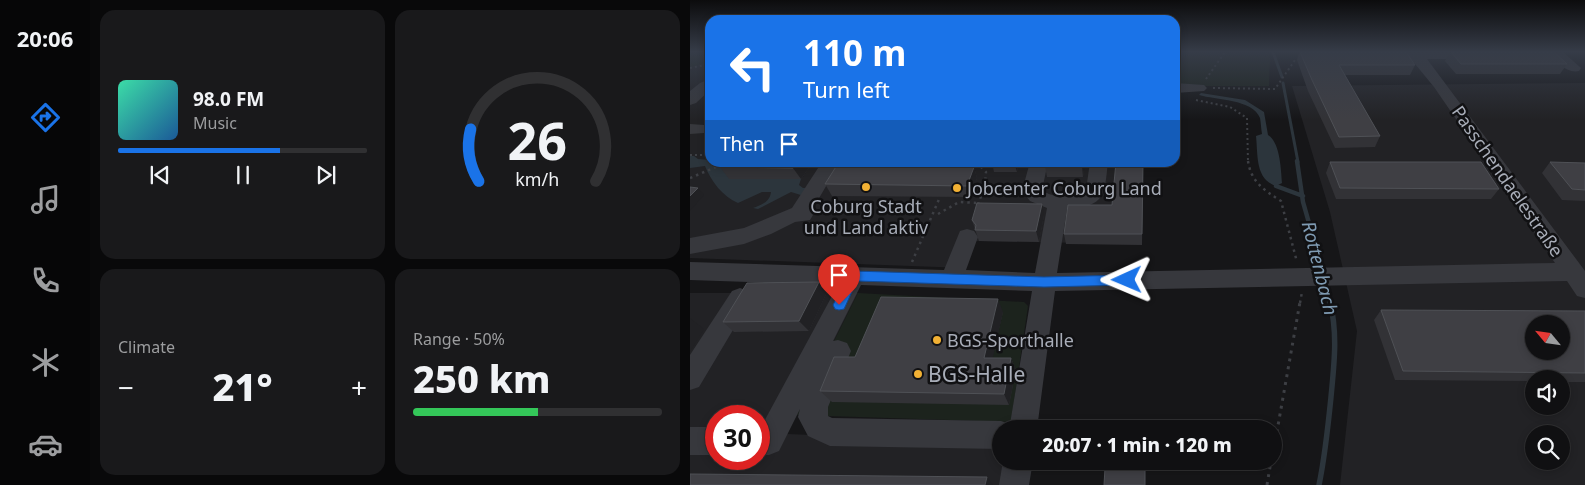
<!DOCTYPE html>
<html lang="en">
<head>
<meta charset="utf-8">
<style>
  body { margin:0; font-family:"Noto Sans",sans-serif; background:#19191b; color:#f1f3f6; height:100vh; display:flex; flex-direction:column; font-size:19px; white-space:nowrap }
  * { box-sizing:border-box; margin:0 }
  p { font-size:16px; color:#9c9d9f }
  .icon { flex:none; width:28px; height:28px; fill:none; stroke:currentColor; stroke-width:2; stroke-linecap:round; stroke-linejoin:round }
  .map { position:relative; flex:1; overflow:hidden }
  .sheet { display:flex; flex-direction:column; gap:10px; padding:10px; background:#09090a; width:600px }
  .sheet>* { flex:none }
  .banner { position:absolute; left:15px; top:15px; width:475px; height:152px; border-radius:15px; box-shadow:0 2px 8px #0003,0 0 0 1px #303032; background:#1a73e8; color:#fff; overflow:hidden }
  .needle { width:32px; rotate:299deg }
  .fabs { position:absolute; left:835px; top:315px; display:grid; gap:10px }
  .fabs a { display:grid; place-items:center; width:45px; height:45px; border-radius:50%; background:#101012; box-shadow:0 2px 8px #0003,0 0 0 1px #303032; font-size:25px }
  .speed { position:absolute; left:15px; top:405px; display:flex; gap:10px; font-size:25px; font-weight:700; text-align:center }
  .speed>* { display:grid; place-content:center; width:65px; height:65px; border-radius:50%; background:#101012; box-shadow:0 2px 8px #0003,0 0 0 1px #303032; line-height:1 }
  .speed .limit { border:8px solid #d22; background:#fff; color:#111 }
  .pin { position:absolute; display:grid; place-items:center; width:42px; height:42px; color:#fff; margin:-51px -21px; border-radius:50% 50% 50% 0; rotate:-45deg; box-shadow:0 0 5px #0007 }
  .pin .icon { rotate:45deg }
  .me { position:absolute; width:55px; margin:-28px; rotate:269deg; stroke-linejoin:round; filter:drop-shadow(0 0 4px #0008) }
  .turn { display:flex; align-items:center; gap:18px; height:105px; padding:0 15px; font-size:22px }
  .turn .icon { width:65px; height:65px; stroke-width:2.5 }
  .turn b { display:block; font-size:35px; line-height:42px }
  .then { display:flex; align-items:center; height:48px; padding:0 15px; background:#0003; gap:10px; font-size:19px }
  .big { font-size:38px; font-weight:800; line-height:1.1 }
  .sheet .card { flex:1; display:flex; flex-direction:column; justify-content:center; gap:8px; min-width:0; padding:0 18px; border-radius:15px; background:#19191b }
  .sheet .dial { align-items:center; gap:0 }
  .dial svg { height:130px; overflow:visible; fill:none; stroke:#303032; stroke-width:7; stroke-linecap:round; text-anchor:middle }
  .dial text { fill:#f1f3f6; stroke:none }
  .song { display:flex; align-items:center; gap:15px }
  .cover { width:60px; height:60px; border-radius:8px; background:linear-gradient(135deg,hsl(160 70% 55%),hsl(210 70% 35%)) }
  .played { height:5px; border-radius:2px; background:linear-gradient(90deg,#1a73e8 65%,#303032 65%) }
  .keys { display:flex; justify-content:space-around; direction:ltr }
  .heat { display:flex; justify-content:space-between; align-items:center; font-size:28px; direction:ltr }
  .charge { height:8px; border-radius:4px; background:linear-gradient(90deg,#34c759 50%,#303032 0) }
  .sheet .tiles { flex:1; display:grid; gap:10px; grid-template-columns:repeat(2,1fr) }
  .trip { position:absolute; left:302px; top:420px; width:290px; height:50px; border-radius:25px; background:#101012; box-shadow:0 2px 8px #0003,0 0 0 1px #303032; font-weight:800; line-height:50px; text-align:center }
  main { display:flex; flex:1; min-height:0 }
  .tabs { display:flex; flex-direction:column; width:90px; justify-content:space-around; align-items:center; background:#060607; color:#9c9d9f }
  .tabs .icon { width:35px; height:35px }
  .tabs .on { color:#1a73e8 }
  .tabs b { font-size:22px; color:#f1f3f6 }
  .map>svg:first-child { display:block }
  .built { fill:#222225; fill-rule:evenodd }
  .green { fill:#1c231d }
  .water { fill:#2c353c }
  .lines { fill:none; stroke-linecap:round; stroke-linejoin:round }
  .stream-far2 { stroke:#2c353c; stroke-width:3 }
  .stream-far1 { stroke:#2c353c; stroke-width:4.5 }
  .stream { stroke:#2c353c; stroke-width:5.5 }
  .path-far2 { stroke:#3d3f44; stroke-width:2; stroke-dasharray:2 3; stroke-linecap:butt }
  .path-far1 { stroke:#3d3f44; stroke-width:2.5; stroke-dasharray:2.5 4; stroke-linecap:butt }
  .path { stroke:#3d3f44; stroke-width:3; stroke-dasharray:3 5; stroke-linecap:butt }
  .minor { fill:#37383d; fill-rule:evenodd }
  .wall { fill:#323236 }
  .shaded-wall { fill:#212124 }
  .building { fill:#3f3f44; stroke:#4f5156; fill-rule:evenodd }
  .route { fill:#1a73e8; stroke:#114b97 }
  .poi-dot { fill:#f2b134; stroke:#111113; stroke-width:2 }
  .labels { text-anchor:middle; dominant-baseline:central; stroke-width:5; stroke-linejoin:round; paint-order:stroke }
  .street-label { font-size:18px; fill:#a8adb8; stroke:#111113 }
  .poi-label { font-size:18px; fill:#a8adb8; stroke:#111113; text-anchor:start }
  .water-label { font-size:19px; font-style:italic; fill:#7f9bb3; stroke:#111113 }
  .near-poi-label { font-size:21px; fill:#a8adb8; stroke:#111113; text-anchor:start }
</style>
</head>
<body>
<main>
<nav class="tabs">
<b>20:06</b>
<svg class="icon on" aria-label="directions" viewBox="0 0 24 24"><path d="M12 3l9 9-9 9-9-9zM9 14v-3h6M13 9l2 2-2 2"/></svg>
<svg class="icon" aria-label="music" viewBox="0 0 24 24"><path d="M9 18V5l10-2v13"/><circle cx="6" cy="18" r="3"/><circle cx="16" cy="16" r="3"/></svg>
<svg class="icon" aria-label="phone" viewBox="0 0 24 24"><path d="M5 4h4l2 5-3 2q2 4 5 5l2-3 5 2v4C11 20 4 13 5 4z"/></svg>
<svg class="icon" aria-label="climate" viewBox="0 0 24 24"><path d="M12 3v18M4 7l16 10M4 17L20 7"/></svg>
<svg class="icon" aria-label="car" viewBox="0 0 24 24"><path d="M5 17H2v-5l4-1 3-4h7l3 4 3 1v5h-3M9 17h6M6 11h13"/><circle cx="7" cy="17" r="2"/><circle cx="17" cy="17" r="2"/></svg>
</nav>
<section class="sheet">
<div class="tiles">
<div class="card">
<div class="song"><i class="cover"></i><div><b>98.0 FM</b><p>Music</p></div></div>
<div class="played"></div>
<div class="keys"><svg class="icon" aria-label="previous" viewBox="0 0 24 24"><path d="M18 5L8 12l10 7zM5 5v14"/></svg><svg class="icon" aria-label="pause" viewBox="0 0 24 24"><path d="M8 5v14M16 5v14"/></svg><svg class="icon" aria-label="next" viewBox="0 0 24 24"><path d="M6 5l10 7-10 7zM19 5v14"/></svg></div>
</div>
<div class="card dial"><svg viewBox="0 0 100 80">
<path d="M14 69A42 42 0 1 1 86 69"/>
<path d="M14 69A42 42 0 0 1 9 37" stroke="#1a73e8"/>
<text x="50" y="56" font-size="32" font-weight="700">26</text>
<text x="50" y="72" font-size="11">km/h</text>
</svg></div>
<div class="card"><p>Climate</p>
<div class="heat"><a>−</a><b class="big">21°</b><a>+</a></div>
</div>
<div class="card"><p>Range · 50%</p><b class="big">250 km</b><div class="charge"></div></div>
</div>
</section>
<div class="map">
<svg width="895" height="485" viewBox="0 0 895 485">
  <rect width="100%" height="100%" fill="#161618"/>
  <!-- built -->
  <path class="built" d="M0,52H20V162L453,163L451,244L282,241L275,268L0,258Z
    M895,83V485H650L667,331L640,212L602,86ZM844,324H871V351H844ZM844,379H871V406H844ZM844,434H871V461H844Z
    M0,293H168L97,434L302,442L311,444V461H318L314,485H0ZM26,416H69V459H26Z"/>
  <!-- green -->
  <path class="green" d="M0,52H20V62L0,67Z
    M485,52H580L579,86H485Z
    M168,293L334,302L338,306L321,422L107,415Z"/>
  <!-- water -->
  <path class="water" d="M511,93L555,100L574,112L578,135C590,142 591,169 592,183L586,186C565,179 568,155 566,136L572,134C571,129 571,123 570,118C563,99 525,100 509,95Z
    M0,156H4L8,159L20,160V162L30,163L41,179H111L109,185L113,188H119L114,196L101,192L68,209L63,208C71,205 80,202 81,192H72L48,203C33,197 21,181 15,166L0,168Z"/>
  <g class="lines">
    <!-- stream-far2 -->
    <path class="stream-far2" d="M583,52L592,77
      M593,83L608,162"/>
    <!-- stream-far1 -->
    <path class="stream-far1" d="M607,161L613,202L633,272
      M586,186L613,196
      M635,282L640,303"/>
    <!-- stream -->
    <path class="stream" d="M629,485C635,456 638,427 641,397C644,365 648,334 640,302"/>
    <!-- path-far2 -->
    <path class="path-far2" d="M0,68L20,64
      M516,79L535,52
      M523,88L585,89L605,60
      M506,100L540,107L557,118L558,162
      M0,155H20
      M16,155L20,151"/>
    <!-- path-far1 -->
    <path class="path-far1" d="M558,161C561,182 574,190 591,201L607,262
      M279,162L288,164L296,172L295,184L288,205
      M0,178L38,162
      M248,214L269,202L288,203
      M222,262L250,197
      M610,303L612,292"/>
    <!-- path -->
    <path class="path" d="M584,448L610,302
      M577,485L581,461"/>
    <!-- minor -->
    <path class="minor" d="M711,52H791L793,55L791,58L786,59H737L895,271V298L887,296L877,281L365,291L347,429H311V449L140,446L118,436L108,417L110,409L89,451L79,455H69V427H71L148,285L0,280V262L254,270L270,231L277,229L284,231L288,237L276,270L345,273L357,208L340,201L332,191L340,162H358L352,190C363,199 384,198 396,190L400,162H418C414,196 416,206 377,209L367,273L865,263L744,87L721,59L711,58L709,55ZM171,285L342,291L320,424L311,421L142,418L138,416V407L161,351L157,343L148,340L143,341Z
      M858,52H873L891,68L889,71C877,74 865,61 858,52Z
      M15,81L20,83V90L6,103L0,105V91L10,83Z
      M485,83L514,85L517,88L514,91L485,93Z
      M0,124L14,125L17,129L14,133L0,134Z
      M137,163L144,165L146,169L121,212L123,215L120,220L105,222L81,234L54,244L0,254V238L54,228L102,208L130,165Z
      M50,288L58,291L62,298L9,387L0,390V355L42,291Z
      M0,427H26V455H0Z
      M313,461H343L339,485H309Z"/>
  </g>
  <!-- wall -->
  <path class="wall" d="M609,52H716L725,65L720,75H655L690,136L685,147L645,148L618,91L607,60Z
    M760,52H864L877,64L870,74H766L755,61Z
    M123,162L111,179H39L30,167Z
    M149,162H190L188,166L284,167L287,178L281,197L142,196L135,184Z
    M302,162H329L327,172H304Z
    M355,162H395L393,177H357L355,166Z
    M453,162L452,245L376,244L374,234L422,205Z
    M640,162L809,189L801,199H646L636,173Z
    M860,162L895,163V201L872,200L852,173Z
    M354,215L349,242L289,241L282,220Z
    M129,282L137,292L119,331L44,332L33,322Z
    M691,310L895,311V382H871V379H844V381L705,380L684,320Z
    M313,312L302,358H321L326,370L319,405L142,402L130,391L165,357Z"/>
  <!-- shaded-wall -->
  <path class="shaded-wall" d="M107,162H123L111,179L103,168Z
    M177,162H190L181,177L175,165Z
    M324,162H329L327,172Z
    M393,162H395L393,177L392,166Z
    M284,167L287,178L281,197L277,186Z
    M8,188L14,195L0,211V196Z
    M352,204L354,215L349,242L346,231Z
    M129,282L137,292L119,331L109,321Z
    M308,299L313,312L300,370L294,358Z
    M0,318L14,329L0,352Z
    M321,358L326,370L319,405L314,394Z
    M297,477L303,485H295Z"/>
  <!-- building -->
  <path class="building" d="M610,52H716L725,65H649L690,136L649,137L622,80Z
    M761,52H864L877,64H771Z
    M40,162H107L103,168L30,167Z
    M149,162H177L175,165L284,167L277,186L135,184Z
    M355,162H393L392,166H355Z
    M426,162H453L452,234H374L378,205H422Z
    M640,162H791L809,189L650,188Z
    M860,162L895,163V190L882,189Z
    M0,187L8,188L0,196Z
    M287,203L352,204L346,231L285,230L286,225L282,220Z
    M129,282L109,321L33,322L57,283Z
    M191,297L308,299L294,358H321L314,394L130,391L144,357H165Z
    M691,310L895,311V373L713,371ZM844,324H871V351H844Z
    M415,468H455V485H414Z
    M0,474L297,477L295,485H0Z"/>
  <!-- sky -->
  <linearGradient id="sky" x2="0" y2="1"><stop stop-color="#0c0c0d"/><stop offset="0.43" stop-color="#363c48"/><stop offset="1" stop-color="#363c48" stop-opacity="0"/></linearGradient>
  <rect width="895" height="120" fill="url(#sky)"/>
  <!-- route -->
  <path class="route" d="M164,271L354,277L437,275L442,276L443,280L442,283L437,285L354,287L167,281L154,309L149,310L145,309L143,305L145,301L160,272Z"/>
  <!-- markers -->
  <g class="poi-dot">
    <circle cx="176" cy="187" r="5"/>
    <circle cx="267" cy="188" r="5"/>
    <circle cx="247" cy="340" r="5"/>
    <circle cx="228" cy="374" r="5"/>
  </g>
  <g class="labels">
    <!-- street labels -->
    <g class="street-label">
      <text transform="translate(818 181) rotate(55)">Passchendaelestraße</text>
    </g>
    <!-- poi labels -->
    <g class="poi-label">
      <text x="277" y="188">Jobcenter Coburg Land</text>
      <text x="176" y="206" text-anchor="middle">Coburg Stadt<tspan x="176" dy="21">und Land aktiv</tspan></text>
      <text x="257" y="340">BGS-Sporthalle</text>
    </g>
    <!-- water labels -->
    <g class="water-label">
      <text transform="translate(630 268) rotate(76)">Rottenbach</text>
    </g>
    <!-- near-poi labels -->
    <g class="near-poi-label">
      <text x="238" y="374">BGS-Halle</text>
    </g>
  </g>
</svg>
<div class="fabs">
<a><svg class="needle" viewBox="-14 -14 28 28"><path d="M0-13l5 13h-10z" fill="#e53935"/><path d="M0 13l5-13h-10z" fill="#9c9d9f"/></svg></a>
<a><svg class="icon" aria-label="sound" viewBox="0 0 24 24"><path d="M4 9h4l5-4v14l-5-4H4zM17 9q2 3 0 6"/></svg></a>
<a><svg class="icon" aria-label="search" viewBox="0 0 24 24"><circle cx="10" cy="10" r="6"/><path d="M15 15l6 6"/></svg></a>
</div>
<div class="speed"><div class="limit">30</div></div>
<div class="pin" style="left:149px;top:305px;background:#d93025"><svg class="icon" aria-label="arrive" viewBox="0 0 24 24"><path d="M6 21V4h12l-3 4 3 4H6"/></svg></div>
<svg class="me" style="left:437px;top:280px" viewBox="-20 -20 40 40"><path d="M0-17L14 15 0 8-14 15z" fill="#1a73e8" stroke="#fff" stroke-width="4"/></svg>
<div class="trip">20:07 · 1 min · 120 m</div>
<div class="banner">
<div class="turn"><svg class="icon" aria-label="left" viewBox="0 0 24 24"><path d="M17 20v-9H6M10 6l-5 5 5 5"/></svg><div><b>110 m</b>Turn left</div></div>
<div class="then">Then<svg class="icon" aria-label="arrive" viewBox="0 0 24 24"><path d="M6 21V4h12l-3 4 3 4H6"/></svg></div>
</div>
</div>
</main>
</body>
</html>
